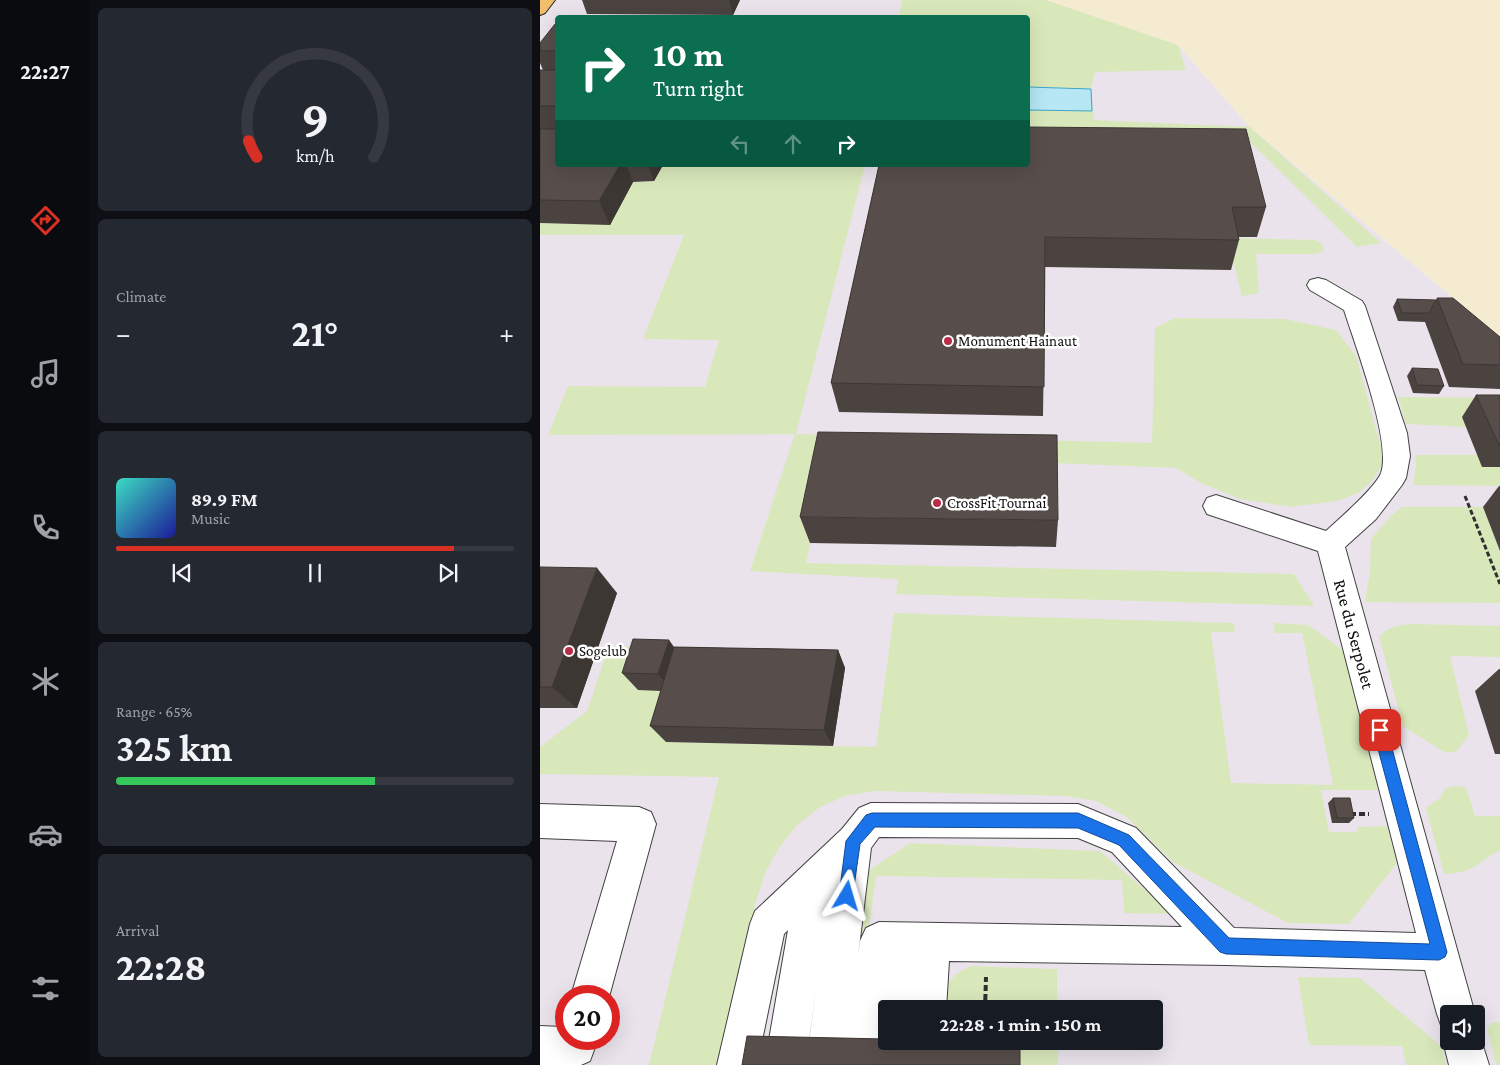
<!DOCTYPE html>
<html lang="en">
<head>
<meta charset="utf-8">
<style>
  body { margin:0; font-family:"Crimson Pro",serif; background:#242831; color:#f1f3f6; height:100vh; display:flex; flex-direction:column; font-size:19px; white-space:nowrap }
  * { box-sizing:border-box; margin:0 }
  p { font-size:16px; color:#9ea1a6 }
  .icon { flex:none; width:28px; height:28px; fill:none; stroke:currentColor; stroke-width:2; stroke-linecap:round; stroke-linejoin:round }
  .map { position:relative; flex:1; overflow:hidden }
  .sheet { display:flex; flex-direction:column; gap:8px; padding:8px; background:#0d0f14; width:450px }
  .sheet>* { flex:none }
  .guide { position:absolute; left:15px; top:15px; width:475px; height:152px; border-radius:5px; box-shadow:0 5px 20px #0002; background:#0b6e4f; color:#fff; overflow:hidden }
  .fabs { position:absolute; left:900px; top:1005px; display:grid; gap:10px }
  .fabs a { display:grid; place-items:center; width:45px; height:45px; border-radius:5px; background:#171b24; box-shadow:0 5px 20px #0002; font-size:25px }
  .speed { position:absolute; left:15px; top:985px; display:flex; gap:10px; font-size:25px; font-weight:700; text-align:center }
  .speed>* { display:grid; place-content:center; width:65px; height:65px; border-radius:50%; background:#171b24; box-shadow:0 5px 20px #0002; line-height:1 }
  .speed .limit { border:8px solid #d22; background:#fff; color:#111 }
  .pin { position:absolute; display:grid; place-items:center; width:42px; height:42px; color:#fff; margin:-21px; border-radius:10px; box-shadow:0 2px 8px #0006 }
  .me { position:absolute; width:55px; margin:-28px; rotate:7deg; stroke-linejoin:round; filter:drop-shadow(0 0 4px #0008) }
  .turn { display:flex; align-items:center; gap:18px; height:105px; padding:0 15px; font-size:22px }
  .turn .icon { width:65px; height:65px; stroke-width:2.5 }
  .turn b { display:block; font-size:35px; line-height:42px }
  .lanes { display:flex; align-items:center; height:48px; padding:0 15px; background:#0003; justify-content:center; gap:25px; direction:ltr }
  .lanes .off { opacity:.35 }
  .big { font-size:38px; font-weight:700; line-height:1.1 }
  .sheet .widget { flex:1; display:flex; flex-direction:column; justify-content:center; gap:8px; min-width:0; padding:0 18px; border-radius:8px; background:#242831 }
  .sheet .dial { align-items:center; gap:0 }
  .dial svg { height:130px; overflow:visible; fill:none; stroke:#363941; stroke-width:7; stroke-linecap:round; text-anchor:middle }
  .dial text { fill:#f1f3f6; stroke:none }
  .song { display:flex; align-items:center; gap:15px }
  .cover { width:60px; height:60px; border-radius:8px; background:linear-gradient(135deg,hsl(170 70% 55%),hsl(240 70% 35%)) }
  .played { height:5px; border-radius:2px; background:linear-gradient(90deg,#d93025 85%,#363941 85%) }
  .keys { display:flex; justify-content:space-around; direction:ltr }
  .heat { display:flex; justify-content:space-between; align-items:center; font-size:28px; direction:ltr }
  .charge { height:8px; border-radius:4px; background:linear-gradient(90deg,#34c759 65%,#363941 0) }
  .trip { position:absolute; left:338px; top:1000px; width:285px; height:50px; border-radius:5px; background:#171b24; box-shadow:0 5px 20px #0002; font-weight:700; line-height:50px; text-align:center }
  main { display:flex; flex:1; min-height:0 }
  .tabs { display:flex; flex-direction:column; width:90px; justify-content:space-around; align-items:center; background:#090b0e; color:#9ea1a6 }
  .tabs .icon { width:35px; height:35px }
  .tabs .current { color:#d93025 }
  .tabs b { font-size:22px; color:#f1f3f6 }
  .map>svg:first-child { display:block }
  .industrial { fill:#eae3ec; fill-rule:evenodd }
  .farmland { fill:#f4ebd1 }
  .green { fill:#d9e8bb }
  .water { fill:#b7e6f4; stroke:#40a6c8 }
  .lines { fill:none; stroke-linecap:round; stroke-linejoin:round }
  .minor-casing { stroke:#414141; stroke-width:2 }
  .major-casing { stroke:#1f1f1f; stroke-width:2 }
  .path-far1 { stroke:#303030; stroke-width:3; stroke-dasharray:5 2.5; stroke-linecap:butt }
  .path { stroke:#303030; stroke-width:4; stroke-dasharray:6 3; stroke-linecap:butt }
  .minor { fill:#fff; fill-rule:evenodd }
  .major { fill:#f3be6c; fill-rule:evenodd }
  .wall { fill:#4b4340 }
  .shaded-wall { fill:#3d3734 }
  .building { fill:#574e4b; stroke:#3d3734 }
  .route { fill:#1a73e8; stroke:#114b97 }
  .poi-dot { fill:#b92b47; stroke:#fff; stroke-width:2 }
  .labels { text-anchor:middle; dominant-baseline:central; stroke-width:5; stroke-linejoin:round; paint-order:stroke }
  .poi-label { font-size:15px; fill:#0e0e0e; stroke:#fff; text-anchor:start }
  .near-street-label { font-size:18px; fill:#0e0e0e; stroke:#fff }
</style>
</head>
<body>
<main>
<nav class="tabs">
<b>22:27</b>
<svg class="icon current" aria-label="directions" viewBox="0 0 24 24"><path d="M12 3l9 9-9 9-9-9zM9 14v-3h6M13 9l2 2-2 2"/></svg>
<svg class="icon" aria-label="music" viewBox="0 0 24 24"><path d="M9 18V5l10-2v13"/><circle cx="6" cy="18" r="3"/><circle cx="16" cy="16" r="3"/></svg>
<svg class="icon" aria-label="phone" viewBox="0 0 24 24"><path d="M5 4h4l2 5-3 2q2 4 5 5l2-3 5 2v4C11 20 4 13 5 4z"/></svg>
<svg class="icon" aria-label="climate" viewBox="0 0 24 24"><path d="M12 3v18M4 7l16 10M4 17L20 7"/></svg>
<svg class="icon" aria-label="car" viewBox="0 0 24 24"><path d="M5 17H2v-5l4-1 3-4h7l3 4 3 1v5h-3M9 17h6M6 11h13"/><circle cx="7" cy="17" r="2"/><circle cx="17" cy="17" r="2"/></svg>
<svg class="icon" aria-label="filters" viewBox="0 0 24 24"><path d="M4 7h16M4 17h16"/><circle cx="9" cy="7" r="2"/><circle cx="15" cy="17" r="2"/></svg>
</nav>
<section class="sheet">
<div class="widget dial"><svg viewBox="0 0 100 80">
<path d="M14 69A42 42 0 1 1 86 69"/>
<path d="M14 69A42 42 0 0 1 9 59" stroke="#d93025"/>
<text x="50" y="56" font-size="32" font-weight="700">9</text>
<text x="50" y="72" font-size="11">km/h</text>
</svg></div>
<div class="widget"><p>Climate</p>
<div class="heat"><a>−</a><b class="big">21°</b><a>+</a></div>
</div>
<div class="widget">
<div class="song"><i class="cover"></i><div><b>89.9 FM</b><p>Music</p></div></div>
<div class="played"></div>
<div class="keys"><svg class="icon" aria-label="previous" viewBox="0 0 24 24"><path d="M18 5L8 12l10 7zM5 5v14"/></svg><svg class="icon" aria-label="pause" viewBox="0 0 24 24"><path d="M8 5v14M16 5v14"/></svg><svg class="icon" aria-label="next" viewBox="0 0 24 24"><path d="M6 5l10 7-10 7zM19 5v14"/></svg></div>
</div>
<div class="widget"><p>Range · 65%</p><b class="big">325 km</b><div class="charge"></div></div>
<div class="widget"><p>Arrival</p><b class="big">22:28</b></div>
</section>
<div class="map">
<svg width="960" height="1065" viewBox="0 0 960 1065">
  <rect width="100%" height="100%" fill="#fef9f0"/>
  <!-- industrial -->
  <path class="industrial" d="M0,0H506L638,45L710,127L960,337V1065H0ZM18,18H488V165H18ZM26,996H69V1039H26ZM346,1009H614V1041H346ZM909,1014H936V1041H909Z"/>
  <!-- farmland -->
  <path class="farmland" d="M506,0H960V337L710,127L638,45Z"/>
  <!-- green -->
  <path class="green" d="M362,0H506L638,45L646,70L555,72L551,89L554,120L710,127L841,243L817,247L706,138L488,133V18H359Z
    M123,165H325L256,434L612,443L615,328L635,318L745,319L796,330L816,356L843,455L840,469L831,482L818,493L797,501L750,507L700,499L661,483L636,468L515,463L287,460L266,563L754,574L774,606L356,594L358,579L210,571L255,434L8,435L28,386L165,387L179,340L103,339L144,235H0V223L70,224L93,182L114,181Z
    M687,238L775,240L782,244L784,250L776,254H716L719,293L702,296Z
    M858,397L960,398L926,427L866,424Z
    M875,455H937L943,467H960V486L873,485L876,464Z
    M862,507H943L960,551V603L825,602L830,572L831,539L852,515Z
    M354,613L694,623L695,632H671L691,783L793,785L762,633H735L733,623L768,625L804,651L838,790H781L789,832H817V827L847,826L857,863L809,924L748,923L633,862L587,817L556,801L525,796L334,791L305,796L280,807L256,826L239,848L226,871L216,901L184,1065H109L179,777L0,774V747L47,711L69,646L111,647L99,690L133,691L126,742L336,747Z
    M873,624L960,626V657L910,656L929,735L916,752H904L863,726L839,637C848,626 859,625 873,624Z
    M913,786L926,787L935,816H960V850C934,864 938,872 904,874L886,808L900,798L905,789Z
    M370,843L560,851L633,914L584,913L582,880L336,876L314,1042H303L325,873Z
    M431,966L517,969V1009H400C406,986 408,976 431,966Z
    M758,977L820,978L902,1047L906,1065H866L862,1046L769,1045Z
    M960,1022V1065H956L947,1028L952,1023Z
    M480,1041H518V1065H480Z"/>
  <!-- water -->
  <path class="water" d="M488,87L551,89L552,111L488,110Z"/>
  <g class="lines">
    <defs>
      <path id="minor" d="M778,278L786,280L822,301L825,306L867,433L870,456L866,478L862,485L836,519L805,547L935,1014H909V1041H936L937,1027L949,1065H909L903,1041L908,1030L902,1028L897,1014L885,970L686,965L409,961L406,1009H346L347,1042L341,1056L327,1062L313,1056L308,1043L303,1055L289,1061L275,1055L269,1041L276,991L269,1040L263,1054L249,1060L235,1054L229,1040L248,930L244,934L217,1065H177L210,924L215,911L302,829L319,808L331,803L538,804L596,828L694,928L876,933L778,551L667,514L663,506L667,498L676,495L786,531C799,519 835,488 841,473C852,441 815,345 804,310L770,290L767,285L770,280ZM339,837L538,838L572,852L642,927L339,922L326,928L320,941L318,956L331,848Z
        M0,804L99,807L111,812L116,824L69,997L31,996L77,841L0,838Z
        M26,1024V1039H58L50,1061L41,1065H0V1026L23,1027Z"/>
      <path id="major" d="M0,0H15L5,13L0,15Z"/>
    </defs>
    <!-- minor casing -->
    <use href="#minor" class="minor-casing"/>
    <!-- major casing -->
    <use href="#major" class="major-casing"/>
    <!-- path-far1 -->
    <path class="path-far1" d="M925,496L960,584"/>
    <!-- path -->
    <path class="path" d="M810,814H829
      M445,1009L446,977"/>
    <!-- minor -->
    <use href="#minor" class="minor"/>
    <!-- major -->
    <use href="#major" class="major"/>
  </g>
  <!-- wall -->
  <path class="wall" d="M42,0H362H200L193,15L47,14Z
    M18,24V129H0V70H3L0,63V43Z
    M0,129L18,165H123L114,181L93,182L70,225L0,223Z
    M339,165L726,207L717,237H698L699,240L691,270L505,267L503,416L299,412L291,383Z
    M897,298L960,337V389L909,387L885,322L858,321L853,307L857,299L896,300Z
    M872,368L904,386L899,394L873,393L867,376Z
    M936,395H960V467H942L922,417Z
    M959,486H960V551L943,507Z
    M260,517L518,520L516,547L270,543Z
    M0,567L77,593L37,708H0Z
    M134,647L298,650L305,668L293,746L126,742L110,726L121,691L98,690L82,673Z
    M959,669H960V754H955L935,691Z
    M793,798L814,818L809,823H792L788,803Z"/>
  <!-- shaded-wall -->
  <path class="shaded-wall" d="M189,0H200L193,15Z
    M80,165H86L93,182L70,225L59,201Z
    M108,165H123L114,181Z
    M57,568L77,593L37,708L12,687Z
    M129,640L142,658L133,691L118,674Z
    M298,650L305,668L293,746L284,730Z"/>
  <!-- building -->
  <path class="building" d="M15,24H18V51H0V43Z
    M0,70H18V106H0Z
    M488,127L706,129L726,207H692L699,240L505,237L504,387L291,383L339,165H488Z
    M0,129H18V165H80L59,201L0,200Z
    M897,298H913L960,337V365L923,364Z
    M857,299L896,300L889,313H862Z
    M872,368L898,369L904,386L877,385Z
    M936,395H960V445H959Z
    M278,432L517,435L518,520L260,517Z
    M0,567L57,568L12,687H0Z
    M93,639L129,640L118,674L82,673Z
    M134,647L298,650L284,730L110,726Z
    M793,798H810L814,818H797Z
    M405,1006L481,1008V1009H405Z
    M207,1036L346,1039V1041H480V1065H202Z"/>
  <!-- route -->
  <path class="route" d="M840,724L845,726L847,730L907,952L905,957L899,960L686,954L680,952L579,845L538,828L335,827L320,844L312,901L307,903L301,901L299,896L306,841L326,815L332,813H538L589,835L689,938L890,944L833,730L835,726Z"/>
  <!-- markers -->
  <g class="poi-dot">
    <circle cx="408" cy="341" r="5"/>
    <circle cx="397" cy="503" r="5"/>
    <circle cx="29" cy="651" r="5"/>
  </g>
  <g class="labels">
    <!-- poi labels -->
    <g class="poi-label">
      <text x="418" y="341">Monument Hainaut</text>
      <text x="407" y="503">CrossFit Tournai</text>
      <text x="39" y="651">Sogelub</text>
    </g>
    <!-- near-street labels -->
    <g class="near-street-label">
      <text transform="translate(814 634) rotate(75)">Rue du Serpolet</text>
    </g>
  </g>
</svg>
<div class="fabs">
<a><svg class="icon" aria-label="sound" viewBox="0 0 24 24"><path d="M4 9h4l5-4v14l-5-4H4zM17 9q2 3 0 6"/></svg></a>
</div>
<div class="speed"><div class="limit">20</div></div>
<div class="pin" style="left:840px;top:730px;background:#d93025"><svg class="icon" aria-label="arrive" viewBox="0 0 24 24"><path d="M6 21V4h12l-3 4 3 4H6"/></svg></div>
<svg class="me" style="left:307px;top:896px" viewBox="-20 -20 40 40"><path d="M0-17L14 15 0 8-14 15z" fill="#1a73e8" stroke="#fff" stroke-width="4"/></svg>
<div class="trip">22:28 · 1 min · 150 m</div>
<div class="guide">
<div class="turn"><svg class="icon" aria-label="right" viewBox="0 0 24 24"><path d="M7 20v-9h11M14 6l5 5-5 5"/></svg><div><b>10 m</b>Turn right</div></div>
<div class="lanes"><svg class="icon off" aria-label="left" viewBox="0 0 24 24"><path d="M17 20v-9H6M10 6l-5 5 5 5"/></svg><svg class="icon off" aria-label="ahead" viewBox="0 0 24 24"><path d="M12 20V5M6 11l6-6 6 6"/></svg><svg class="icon" aria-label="right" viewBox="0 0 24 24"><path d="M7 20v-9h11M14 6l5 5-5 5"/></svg></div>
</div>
</div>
</main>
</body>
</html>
